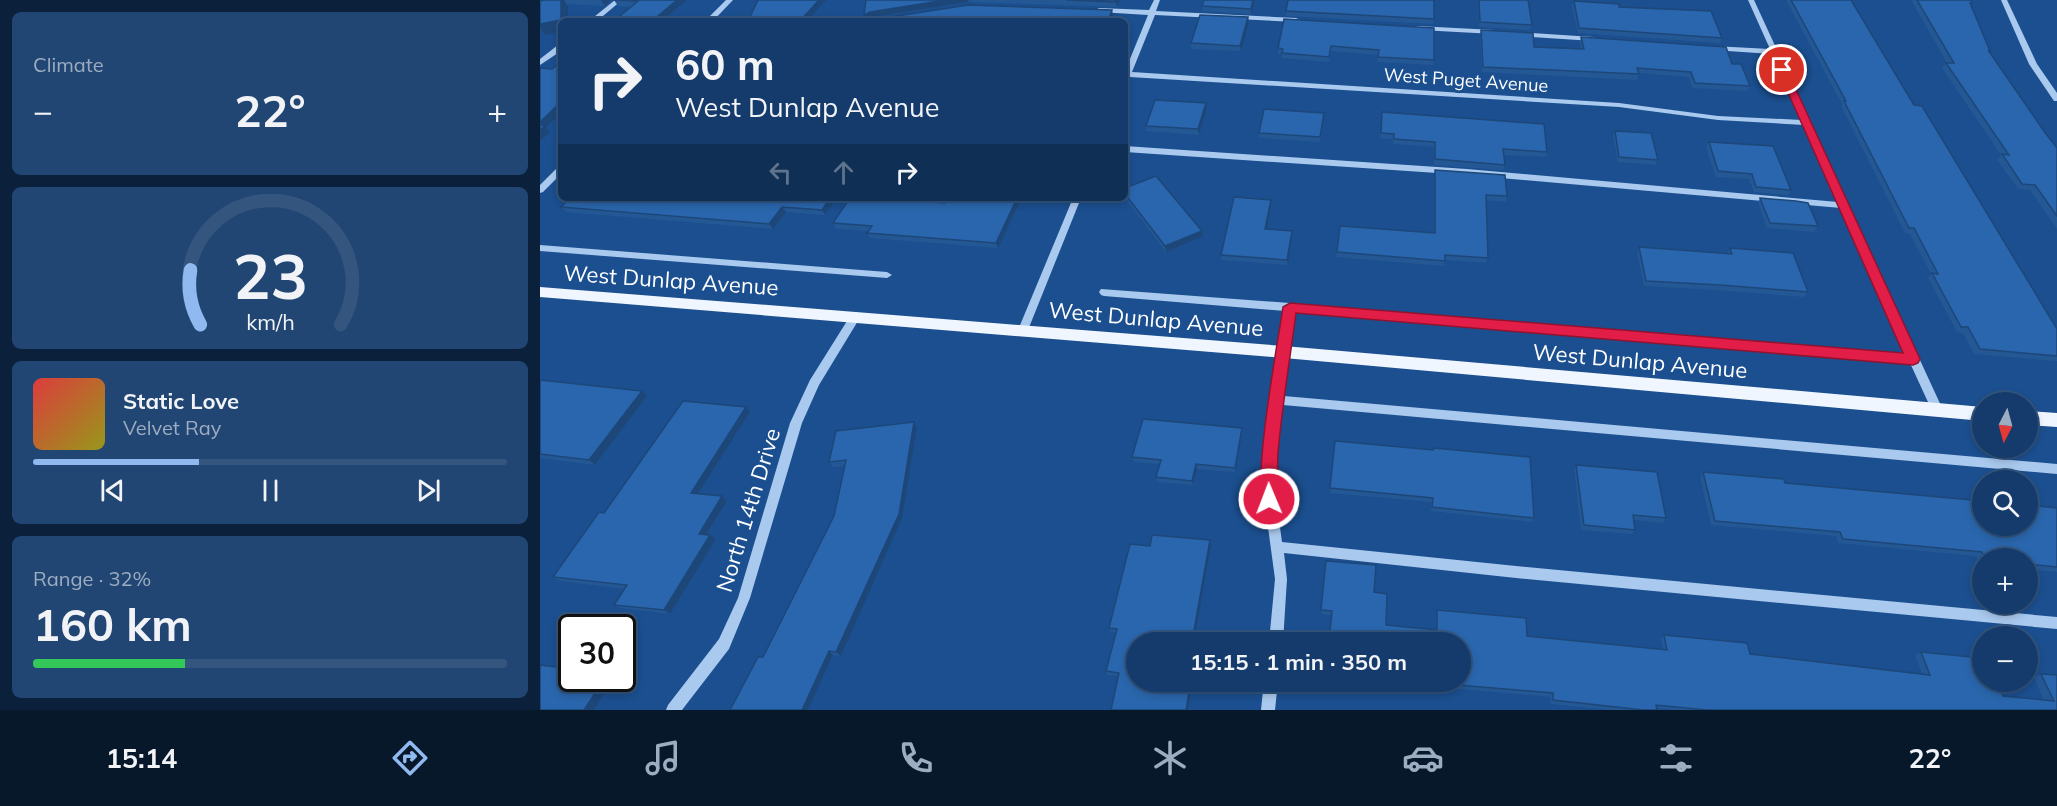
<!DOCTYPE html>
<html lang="en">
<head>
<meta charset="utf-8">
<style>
  body { margin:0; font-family:Mulish,sans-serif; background:#214673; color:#f1f3f6; height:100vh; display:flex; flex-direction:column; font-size:22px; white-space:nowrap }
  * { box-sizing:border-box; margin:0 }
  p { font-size:20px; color:#9dadc1 }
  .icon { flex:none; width:33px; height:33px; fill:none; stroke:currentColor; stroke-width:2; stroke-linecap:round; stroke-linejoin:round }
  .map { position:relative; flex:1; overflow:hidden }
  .side { display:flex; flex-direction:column; gap:12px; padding:12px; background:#0b203b; width:540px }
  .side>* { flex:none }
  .hud { position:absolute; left:18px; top:18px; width:570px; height:183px; border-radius:9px; box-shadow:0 3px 9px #0003,0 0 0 2px #33557e; background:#143b6b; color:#f1f3f6; overflow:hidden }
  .needle { width:39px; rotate:186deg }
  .tools { position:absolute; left:1432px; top:392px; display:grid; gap:12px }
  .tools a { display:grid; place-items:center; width:66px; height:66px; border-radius:50%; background:#143b6b; box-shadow:0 3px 9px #0003,0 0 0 2px #33557e; font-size:30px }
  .speed { position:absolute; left:18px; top:614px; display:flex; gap:12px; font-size:30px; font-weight:700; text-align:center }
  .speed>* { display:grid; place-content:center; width:78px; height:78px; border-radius:50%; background:#143b6b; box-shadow:0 3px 9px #0003,0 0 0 2px #33557e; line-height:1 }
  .speed .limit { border:3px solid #111; border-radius:9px; background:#fff; color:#111 }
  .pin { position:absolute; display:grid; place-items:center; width:51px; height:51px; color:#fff; margin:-26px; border:3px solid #fff; border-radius:50%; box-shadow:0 2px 6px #0007 }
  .me { position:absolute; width:66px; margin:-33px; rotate:359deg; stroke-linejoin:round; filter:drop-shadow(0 0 4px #0008) }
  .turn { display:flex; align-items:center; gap:21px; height:126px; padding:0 18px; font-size:27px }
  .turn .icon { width:78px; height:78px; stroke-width:2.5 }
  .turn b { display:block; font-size:42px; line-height:51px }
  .lanes { display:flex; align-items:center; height:57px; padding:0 18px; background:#0003; justify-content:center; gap:30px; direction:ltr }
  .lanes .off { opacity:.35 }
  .big { font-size:45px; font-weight:700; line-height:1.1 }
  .side .tile { flex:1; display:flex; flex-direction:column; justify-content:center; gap:9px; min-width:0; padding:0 21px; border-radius:9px; background:#214673 }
  .side .dial { align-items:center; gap:0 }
  .dial svg { height:156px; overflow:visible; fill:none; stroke:#33557e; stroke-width:7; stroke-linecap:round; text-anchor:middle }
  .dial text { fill:#f1f3f6; stroke:none }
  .song { display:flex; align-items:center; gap:18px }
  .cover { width:72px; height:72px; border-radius:9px; background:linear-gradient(135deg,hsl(0 70% 55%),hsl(60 70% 35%)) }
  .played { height:6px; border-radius:3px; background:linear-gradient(90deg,#90b9f0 35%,#33557e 35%) }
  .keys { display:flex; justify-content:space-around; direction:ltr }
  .heat { display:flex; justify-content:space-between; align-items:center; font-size:33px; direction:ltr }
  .charge { height:9px; border-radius:4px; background:linear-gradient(90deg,#34c759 32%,#33557e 0) }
  .trip { position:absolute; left:586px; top:632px; width:345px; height:60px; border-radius:30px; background:#143b6b; box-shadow:0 3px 9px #0003,0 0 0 2px #33557e; font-weight:700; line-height:60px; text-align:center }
  .tab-bar { display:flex; height:96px; justify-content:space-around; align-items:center; background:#08182b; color:#9dadc1 }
  .tab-bar .icon { width:42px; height:42px }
  .tab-bar .on { color:#90b9f0 }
  .tab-bar b { font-size:27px; color:#f1f3f6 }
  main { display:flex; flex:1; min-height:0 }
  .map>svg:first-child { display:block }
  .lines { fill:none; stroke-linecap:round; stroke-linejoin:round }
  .minor { fill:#a9c9ee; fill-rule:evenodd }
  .major { fill:#f0f6ff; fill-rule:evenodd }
  .wall { fill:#245895 }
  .shaded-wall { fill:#1d4779 }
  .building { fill:#2a66ad; stroke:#1d4779; stroke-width:1.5 }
  .route { fill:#e11d48; stroke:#92132f; stroke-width:1.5 }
  .labels { text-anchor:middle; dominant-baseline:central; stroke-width:6; stroke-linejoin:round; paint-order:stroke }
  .far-street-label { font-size:18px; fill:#fff; stroke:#1b4f8f }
  .street-label { font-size:22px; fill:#fff; stroke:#1b4f8f }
</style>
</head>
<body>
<main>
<section class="side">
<div class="tile"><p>Climate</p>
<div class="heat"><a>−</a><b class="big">22°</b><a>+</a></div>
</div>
<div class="tile dial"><svg viewBox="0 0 100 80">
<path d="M14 69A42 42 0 1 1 86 69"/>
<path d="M14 69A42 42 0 0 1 9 41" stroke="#90b9f0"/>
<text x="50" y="56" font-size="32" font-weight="700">23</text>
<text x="50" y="72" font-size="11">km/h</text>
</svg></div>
<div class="tile">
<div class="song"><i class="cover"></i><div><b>Static Love</b><p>Velvet Ray</p></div></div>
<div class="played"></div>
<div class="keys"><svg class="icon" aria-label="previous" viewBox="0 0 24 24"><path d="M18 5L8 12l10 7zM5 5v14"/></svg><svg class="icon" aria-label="pause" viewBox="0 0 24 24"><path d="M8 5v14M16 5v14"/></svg><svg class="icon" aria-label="next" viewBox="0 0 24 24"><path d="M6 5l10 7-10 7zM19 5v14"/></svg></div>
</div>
<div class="tile"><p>Range · 32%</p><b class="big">160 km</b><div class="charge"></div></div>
</section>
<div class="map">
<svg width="1517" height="710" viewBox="0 0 1517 710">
  <rect width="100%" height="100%" fill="#1b4f8f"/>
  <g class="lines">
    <!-- minor -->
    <path class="minor" d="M75,0H82L57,21H49Z
      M186,0H193L173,21H165Z
      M614,0H620L616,11L756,18L760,20L756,22L615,15L592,72L1079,103L1178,116L1262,120L1232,54L1173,50L1169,48L1173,46L1230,49L1208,0H1214L1403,410L1401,413L1397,415L1393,413L1370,363L754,311L744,396L1517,464V474L743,405L734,483L742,542L976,566L1517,617V629L976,578L744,553L747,579L743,642H729L735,579L722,483L745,311L564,296L561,295L559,292L561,289L750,303L1367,354L1301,208L927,175L585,152V146L927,169L1298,202L1264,125L1178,120L1079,107L590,77L588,82H585V71L608,15L559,12L556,10L559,8L609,10Z
      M1461,0H1467L1497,64L1517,93V101H1514L1489,64Z
      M877,26L954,30L958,32L954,34L880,30L876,28Z
      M975,32L1053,37L1057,39L1053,41L978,36H975Z
      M18,45H21V51L0,65V59Z
      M21,166V174L3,192L0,193V185L18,167Z
      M533,198H541L488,330L487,333H479L478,330Z
      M0,245L347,272L352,275L347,278L0,251Z
      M316,312L321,316L279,385L262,423L210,598L189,649L142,710H126L128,705L179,639L198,598L250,423L270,380L312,313Z
      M724,681H738L735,710H721Z"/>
    <!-- major -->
    <path class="major" d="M0,287L744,346L1443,407V421L744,358L0,297Z
      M1488,411L1517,413V427L1488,425Z"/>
  </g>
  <!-- wall -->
  <path class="wall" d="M4,0H71L65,6L27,4L28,6L5,35Z
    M74,0H147L122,21L91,7L78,6Z
    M326,0H580L577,7L429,2L332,17L329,18L573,15L571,21H323Z
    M664,0H715L711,14L663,11L662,6Z
    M938,0H988L992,25L990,30L939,27Z
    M1246,0H1311L1374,105L1517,329V361L1434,354L1423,333L1417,332L1388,278L1391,274L1370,234L1365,233L1301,106L1302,104Z
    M1371,0H1431L1432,3L1431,5L1450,51L1449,52L1506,134L1517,148V229L1490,190L1478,189L1457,160L1461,155L1402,68L1406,63H1407Z
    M1034,1L1079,7L1182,38L1180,43L1038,33L1032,6Z
    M746,11L894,19L893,24L746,16Z
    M708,17L709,23L701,51L651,49V43Z
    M744,19L894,60L893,65L837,62L838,55L791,51L789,62L742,58V54H738V48Z
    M941,30L994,47L1041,49L1040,42L1041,37L1192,64L1210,86L1208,91L1152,88L1149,77L1099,73L1097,80L942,72L940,36Z
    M666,103L667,108L659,135L606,131V126Z
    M842,112L1007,152L1006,157L964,155L965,165L963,170L894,165V147L853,144V139L840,138Z
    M784,113L780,142L719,138V133Z
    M1075,131L1118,160L1115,165L1078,162L1073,136Z
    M1169,142L1251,190L1248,195L1214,192L1209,179L1176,177L1166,147Z
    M895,170L967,196L966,202L946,200L948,258L946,263L905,260L904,266L796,257L797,252L894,233Z
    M585,188L662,231L663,236L626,252L585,198Z
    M297,198L285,215L246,212L233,229L26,212L21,207Z
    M1220,198L1278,226L1274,232L1227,228L1218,203Z
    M481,200L458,248L330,238L327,233L329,231L296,229L293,223L405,203Z
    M731,200V205L727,230L752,237L748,265L681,260V255Z
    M1099,247L1188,254L1190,248L1268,292L1264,297L1177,290L1104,286L1097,252Z
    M0,380L107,396L55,465L0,458Z
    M210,412L158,494L187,501L167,534L176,539L130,614L81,608L74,605L85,589L20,581L13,577Z
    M374,422L377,427L362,518L301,656L293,655L268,710H190L223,657L294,516L305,466L293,467L289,462Z
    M702,428V433L695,472L657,469L653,485L617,482L616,477L619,464L594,462L592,457Z
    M795,441L994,518L992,522L891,511V502L790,493Z
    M1036,465L1126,518L1123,523L1094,520L1095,530L1092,534L1041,530L1034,469Z
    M1163,472L1245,483L1517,508V572L1488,569V558H1443V565L1440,564L1436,556L1298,543L1296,536L1171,525L1160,477Z
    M671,545L654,642H597V681H653L648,710L579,676L568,675L566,671L576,632H571L569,628L610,546Z
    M786,561L834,592L846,625L896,630V614L897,610L987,636L1123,650L1121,638L1124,635L1210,654L1382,674L1375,655L1381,652L1452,683L1463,696L1504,700L1494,677L1501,674L1517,675V710H1133L1117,708V710H1070L1011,704L1010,697L830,681H921L791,615L781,614Z"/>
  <!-- shaded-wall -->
  <path class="shaded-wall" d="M21,0H24L28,6V21H21V31L5,35L0,28V24Z
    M61,0H71L65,6Z
    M137,0H147L122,21H112Z
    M279,0H286L267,21H260Z
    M406,0H428L429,2L332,17L326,20L324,15L330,12Z
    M577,0H580L577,7L576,2Z
    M713,0H715L711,14V9Z
    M572,10L573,15L571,21H568Z
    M708,17L709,23L701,51L700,46Z
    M21,102V113L6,127L10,132L0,141V122Z
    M666,103L667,108L659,135L658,129Z
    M290,198H297L285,215L282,210Z
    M477,198H480L481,200L458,248L456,243Z
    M731,200V205L726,235L725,229Z
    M242,207L246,212L233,229L229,224Z
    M662,231L663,236L626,252L625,246Z
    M752,231V237L748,265L747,260Z
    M102,391L107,396L55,465L49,460Z
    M206,407L210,412L156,497L151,493Z
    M374,422L377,427L362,518L301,656L296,652Z
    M702,428V433L695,472V468Z
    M656,464L657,469L653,485L652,481Z
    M182,496L187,501L164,538L159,534Z
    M170,535L176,539L130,614L124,610Z
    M670,540L671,545L654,642H652Z
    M289,651L293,655L268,710H262Z
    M65,678H73L54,710H44Z
    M651,681H653L648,710H646Z"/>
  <!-- building -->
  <path class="building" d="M4,0H21V20L0,24V1Z
    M74,0H137L112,21H74L98,1Z
    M218,0H279L260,21H208Z
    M326,0H406L330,12L324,15Z
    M526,0H577L576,2Z
    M664,0H713L711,9L662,6Z
    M748,0H894V19L746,11Z
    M939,0H988L992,25L940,22Z
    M1251,0H1311L1374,105L1382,106L1517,329V356L1440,349L1428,327H1421L1392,273L1398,274L1374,228H1369L1304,101H1306Z
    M1377,0H1431L1432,3H1430L1450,51L1448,50L1506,134L1517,148V216L1495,185L1482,184L1462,154L1469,155L1406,63H1414Z
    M1034,1L1079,4V7L1171,11L1182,38L1039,28Z
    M428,5L572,10L568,21H323L324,16L326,18H344Z
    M660,15L708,17L700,46L651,43Z
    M744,19L894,28V60L838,57L839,50L791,46L789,57L742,53L743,49L738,48Z
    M941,30L993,33L994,47L1044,49L1041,37L1186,47L1192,64H1201L1210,86L1155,83L1151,72L1097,68L1099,74L943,67Z
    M21,62V102L0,122V68L12,69Z
    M615,100L666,103L658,129L606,126Z
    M724,109L784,113L780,137L719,133Z
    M842,112L1004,124L1007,152L963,149L965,165L895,159V142L854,139V134L841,133Z
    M0,125L5,126L0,130Z
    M1075,131L1111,133L1118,160L1079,157Z
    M1169,142L1233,146L1251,190L1216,187L1212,174L1178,171Z
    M895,170L965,175L967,196L946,195L948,258L905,255V261L797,252L800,226L895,233Z
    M616,176L662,231L625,246L585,194V188Z
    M694,197L731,200L725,229L752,231L747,260L681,255Z
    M30,198H290L282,210L242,207L229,224L21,207Z
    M310,198H339L405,203L408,198H477L456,243L327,233L332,226L293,223Z
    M1220,198L1256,201L1268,203L1278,226L1230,223Z
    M1099,247L1192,254L1190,248L1253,253L1268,292L1180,285L1106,281Z
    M0,380L102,391L49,460L0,454Z
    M143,401L206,407L151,493L182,496L159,534L170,535L124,610L74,605L87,585L13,577L59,512L64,513Z
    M603,419L702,428L695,468L656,464L652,481L616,477L621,460L592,457Z
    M374,422L359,514L296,652L289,651L262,710H190L218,657H223L294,516L306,460L289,462L296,431Z
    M795,441L893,450L894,448L990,457L994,518L892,507L893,498L790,488Z
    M1036,465L1117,472L1126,518L1093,515L1095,530L1044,525Z
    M1163,472L1244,479L1245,483L1443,501V525H1488V505L1517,508V567L1488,564V558H1445L1442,552L1303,539L1300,532L1175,521Z
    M612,535L670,540L652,642H597V681H651L646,710H571L579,673L566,671L577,629L569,628L590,544L610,546Z
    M786,561L836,565L834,592L847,594L846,625L897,630V610L986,618L987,636L1127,650L1124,635L1207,643L1210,654L1390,675L1381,652L1441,658L1443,661V681H1451L1452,683L1458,684L1463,696L1514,701L1501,674L1517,675V710H1167L1116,705L1117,710H1103L1013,700V693L870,681H921V642H789L792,611L781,610Z
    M0,665L32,669V678H65L44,710H0Z"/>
  <!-- route -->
  <path class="route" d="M1242,67L1247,70L1380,359L1378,363L1373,365L756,313C750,359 742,406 738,453C737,464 739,496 735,504L729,506L724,504C712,479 738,342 743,307L750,303L1363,353L1238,70Z"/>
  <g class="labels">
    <!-- far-street labels -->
    <g class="far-street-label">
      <text transform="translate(926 80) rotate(4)">West Puget Avenue</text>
    </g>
    <!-- street labels -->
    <g class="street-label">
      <text transform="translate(131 280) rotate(4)">West Dunlap Avenue</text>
      <text transform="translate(616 319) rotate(5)">West Dunlap Avenue</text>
      <text transform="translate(1100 361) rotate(5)">West Dunlap Avenue</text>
      <text transform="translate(208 510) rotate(-73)">North 14th Drive</text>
    </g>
  </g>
</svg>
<div class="tools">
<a><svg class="needle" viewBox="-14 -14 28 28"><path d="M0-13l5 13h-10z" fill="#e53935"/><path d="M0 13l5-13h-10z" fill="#9dadc1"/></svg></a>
<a><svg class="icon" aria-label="search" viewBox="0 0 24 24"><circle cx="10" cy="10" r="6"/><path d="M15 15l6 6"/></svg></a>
<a>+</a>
<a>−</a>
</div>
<div class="speed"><div class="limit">30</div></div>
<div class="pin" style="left:1242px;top:70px;background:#d93025"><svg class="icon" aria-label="arrive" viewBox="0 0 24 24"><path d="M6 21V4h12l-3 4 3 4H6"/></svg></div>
<svg class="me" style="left:729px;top:499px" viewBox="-20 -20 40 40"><circle r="17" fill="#e11d48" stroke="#fff" stroke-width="3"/><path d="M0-11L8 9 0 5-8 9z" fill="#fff"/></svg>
<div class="trip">15:15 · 1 min · 350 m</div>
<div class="hud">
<div class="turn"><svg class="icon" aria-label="right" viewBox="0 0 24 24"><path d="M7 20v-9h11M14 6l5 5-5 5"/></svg><div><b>60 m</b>West Dunlap Avenue</div></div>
<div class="lanes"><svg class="icon off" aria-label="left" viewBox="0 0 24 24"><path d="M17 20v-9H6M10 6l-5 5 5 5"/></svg><svg class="icon off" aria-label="ahead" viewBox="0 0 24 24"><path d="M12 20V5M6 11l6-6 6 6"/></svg><svg class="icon" aria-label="right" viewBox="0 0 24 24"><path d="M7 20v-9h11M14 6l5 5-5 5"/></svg></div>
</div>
</div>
</main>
<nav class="tab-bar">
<b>15:14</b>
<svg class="icon on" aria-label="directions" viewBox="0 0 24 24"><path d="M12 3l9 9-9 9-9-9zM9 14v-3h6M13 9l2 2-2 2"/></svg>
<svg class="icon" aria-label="music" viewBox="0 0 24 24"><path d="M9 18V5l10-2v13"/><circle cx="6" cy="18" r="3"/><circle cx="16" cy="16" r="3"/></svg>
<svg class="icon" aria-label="phone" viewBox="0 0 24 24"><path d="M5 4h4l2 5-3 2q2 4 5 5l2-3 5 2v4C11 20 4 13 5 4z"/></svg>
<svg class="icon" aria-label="climate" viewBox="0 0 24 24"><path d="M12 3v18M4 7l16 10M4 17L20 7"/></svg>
<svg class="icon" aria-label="car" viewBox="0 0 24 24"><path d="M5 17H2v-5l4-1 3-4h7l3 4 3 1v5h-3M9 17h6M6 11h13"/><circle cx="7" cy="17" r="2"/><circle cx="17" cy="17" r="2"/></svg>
<svg class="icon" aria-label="filters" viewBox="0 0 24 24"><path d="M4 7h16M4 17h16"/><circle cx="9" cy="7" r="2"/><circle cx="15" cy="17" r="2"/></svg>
<b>22°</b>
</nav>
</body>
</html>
